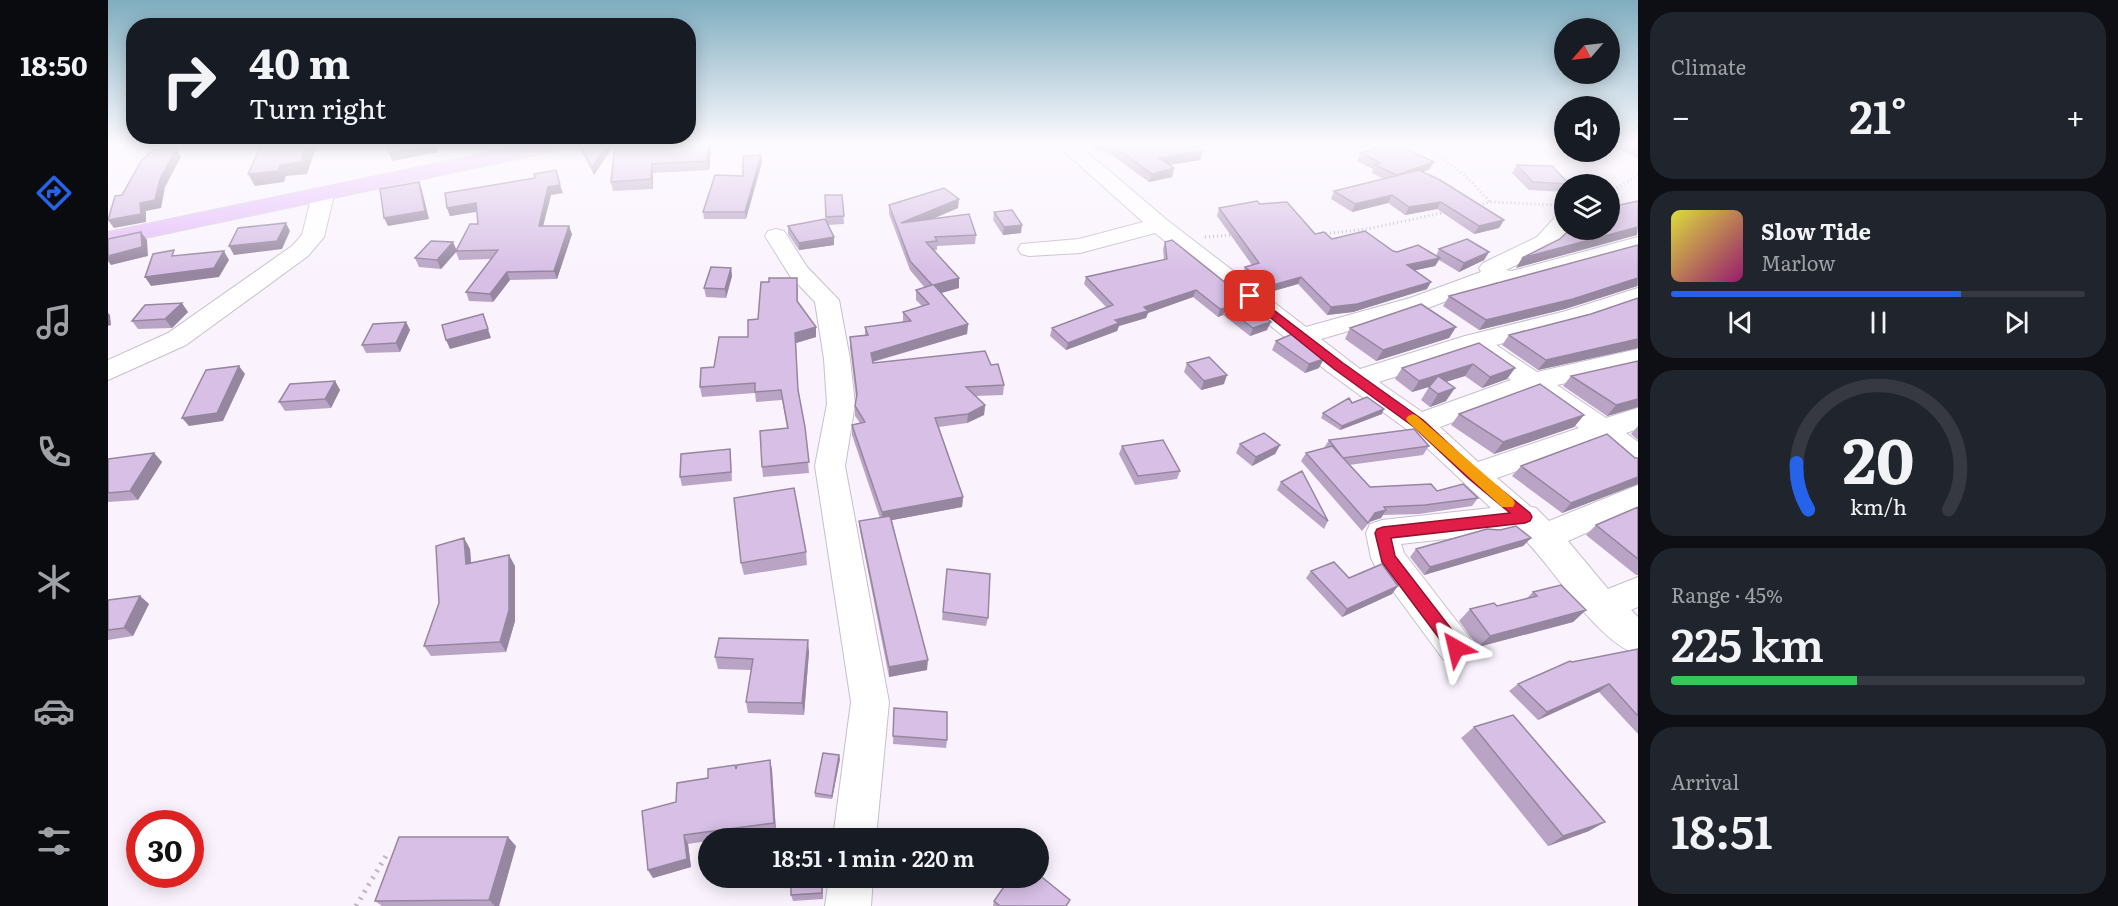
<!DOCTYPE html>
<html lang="en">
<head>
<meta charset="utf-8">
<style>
  body { margin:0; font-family:Literata,serif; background:#20242c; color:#f1f3f6; height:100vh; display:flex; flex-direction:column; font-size:22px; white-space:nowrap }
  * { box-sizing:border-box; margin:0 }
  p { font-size:20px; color:#9ea1a6 }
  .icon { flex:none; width:33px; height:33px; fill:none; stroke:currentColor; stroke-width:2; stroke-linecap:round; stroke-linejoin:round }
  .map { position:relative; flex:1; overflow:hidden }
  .panel { display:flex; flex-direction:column; gap:12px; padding:12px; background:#0d0f14; width:480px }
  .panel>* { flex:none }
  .guide { position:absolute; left:18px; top:18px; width:570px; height:126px; border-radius:24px; box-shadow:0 3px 15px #0003; background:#171b24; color:#f1f3f6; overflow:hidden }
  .needle { width:39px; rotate:242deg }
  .fabs { position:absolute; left:1446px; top:18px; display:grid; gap:12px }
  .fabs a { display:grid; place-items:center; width:66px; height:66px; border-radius:50%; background:#171b24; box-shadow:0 3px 15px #0003; font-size:30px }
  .speed { position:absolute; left:18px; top:810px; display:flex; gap:12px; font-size:30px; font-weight:700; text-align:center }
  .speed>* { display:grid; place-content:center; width:78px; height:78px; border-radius:50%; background:#171b24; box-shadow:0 3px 15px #0003; line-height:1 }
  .speed .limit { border:9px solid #d22; background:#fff; color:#111 }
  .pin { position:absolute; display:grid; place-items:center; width:51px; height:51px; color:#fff; margin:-26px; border-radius:12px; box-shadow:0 3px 9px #0006 }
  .me { position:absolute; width:66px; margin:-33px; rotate:323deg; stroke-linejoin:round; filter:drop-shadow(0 0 4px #0008) }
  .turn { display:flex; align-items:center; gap:21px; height:126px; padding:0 24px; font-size:27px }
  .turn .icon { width:78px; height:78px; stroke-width:2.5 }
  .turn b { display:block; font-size:42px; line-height:51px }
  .big { font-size:45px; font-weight:600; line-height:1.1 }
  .panel .tile { flex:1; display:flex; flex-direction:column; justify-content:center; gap:9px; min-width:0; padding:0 21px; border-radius:24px; background:#20242c }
  .panel .dial { align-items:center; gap:0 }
  .dial svg { height:156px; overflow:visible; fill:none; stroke:#363941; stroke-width:7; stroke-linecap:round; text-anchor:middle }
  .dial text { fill:#f1f3f6; stroke:none }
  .song { display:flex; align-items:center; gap:18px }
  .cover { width:72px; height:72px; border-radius:9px; background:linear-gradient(135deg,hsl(60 70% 55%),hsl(320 70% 35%)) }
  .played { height:6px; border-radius:3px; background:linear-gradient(90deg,#2563eb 70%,#363941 70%) }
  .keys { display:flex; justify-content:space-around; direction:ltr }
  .heat { display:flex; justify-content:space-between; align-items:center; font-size:33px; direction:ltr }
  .charge { height:9px; border-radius:4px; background:linear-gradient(90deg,#34c759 45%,#363941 0) }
  .trip { position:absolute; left:590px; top:828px; width:351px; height:60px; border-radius:30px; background:#171b24; box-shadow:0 3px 15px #0003; font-weight:600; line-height:60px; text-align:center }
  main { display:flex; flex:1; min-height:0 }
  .dock { display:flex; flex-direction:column; width:108px; justify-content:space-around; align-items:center; background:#090b0e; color:#9ea1a6 }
  .dock .icon { width:42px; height:42px }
  .dock .selected { color:#2563eb }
  .dock b { font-size:27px; color:#f1f3f6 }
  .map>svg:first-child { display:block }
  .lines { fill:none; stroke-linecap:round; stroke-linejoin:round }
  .minor-casing { stroke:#c7bfcc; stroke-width:2 }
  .major-casing { stroke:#d4d4d5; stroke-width:2 }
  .path-far1 { stroke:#bab4bd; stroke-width:3; stroke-dasharray:1 3; stroke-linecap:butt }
  .path { stroke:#bab4bd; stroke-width:5; stroke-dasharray:2 6; stroke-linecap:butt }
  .minor { fill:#fff; fill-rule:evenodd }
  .major { fill:#e5befa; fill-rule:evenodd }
  .wall { fill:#b9a4c5 }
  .shaded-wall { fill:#9686a0 }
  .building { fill:#d7bfe5; stroke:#9686a0; stroke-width:1.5 }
  .route { fill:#e11d48; stroke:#92132f; stroke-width:1.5 }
  .slow { fill:#f59e0b }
</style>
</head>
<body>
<main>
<nav class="dock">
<b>18:50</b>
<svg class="icon selected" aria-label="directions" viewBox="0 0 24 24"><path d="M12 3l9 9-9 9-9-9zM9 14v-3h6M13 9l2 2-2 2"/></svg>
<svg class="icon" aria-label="music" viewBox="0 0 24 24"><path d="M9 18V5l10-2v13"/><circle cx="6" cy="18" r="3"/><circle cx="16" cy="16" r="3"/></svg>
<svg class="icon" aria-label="phone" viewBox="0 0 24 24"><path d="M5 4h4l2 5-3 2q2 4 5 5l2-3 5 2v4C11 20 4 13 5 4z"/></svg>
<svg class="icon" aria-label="climate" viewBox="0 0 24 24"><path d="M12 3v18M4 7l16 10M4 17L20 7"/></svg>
<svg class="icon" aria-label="car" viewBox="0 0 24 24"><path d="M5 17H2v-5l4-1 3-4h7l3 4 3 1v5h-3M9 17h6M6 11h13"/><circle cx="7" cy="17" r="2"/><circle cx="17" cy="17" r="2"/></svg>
<svg class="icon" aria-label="filters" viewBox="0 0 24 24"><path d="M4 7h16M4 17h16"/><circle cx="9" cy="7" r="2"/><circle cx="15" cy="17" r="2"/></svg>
</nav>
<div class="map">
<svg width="1530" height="906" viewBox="0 0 1530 906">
  <rect width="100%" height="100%" fill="#faf3fe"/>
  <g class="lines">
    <defs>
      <path id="minor" d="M949,145H971L1059,220L1198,327L1302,298L1373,272L1371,268L1375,263L1429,237L1448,216L1456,215V230H1460L1445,247L1398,270L1404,271L1530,237V251L1404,285L1389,282L1320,308L1213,339L1252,369L1357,336L1458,311L1530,288V303L1475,322L1388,345L1429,372L1530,349V367L1449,385L1498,418L1530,408V429L1518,433L1530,442V469L1519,466L1491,442L1389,478L1423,507L1428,508L1441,521L1530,485V510L1460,541L1500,589L1530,577V607L1523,610L1530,617V655C1483,638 1446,565 1408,531L1293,544L1296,553L1361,637L1366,648L1361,659L1348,664L1335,659L1268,568L1263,558L1258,533L1262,524L1274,520L1383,508L1301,431L1220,372L1047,233L972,253L921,256L913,254L910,249L913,244L971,239L1035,222ZM1363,352L1403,380L1314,412L1271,382ZM1422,393L1471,428L1370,462L1332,427Z
        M215,189L222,191L226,195L216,237L200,256L78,345L0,380V360L60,333L184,246L194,235L204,195L208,191Z
        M668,229L676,231L699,267L731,300L742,359L747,404L737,466L781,702L768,838H725L743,702L707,466L719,404L716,359L707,302L682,276L657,236L660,231Z
        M721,878H765L763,906H717Z"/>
      <path id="major" d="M416,145H458L455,150L447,151L0,246V232Z"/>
    </defs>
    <!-- minor casing -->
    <use href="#minor" class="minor-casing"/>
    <!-- major casing -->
    <use href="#major" class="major-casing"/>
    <!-- path-far1 -->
    <path class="path-far1" d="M1318,145L1361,179L1382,202
      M1502,192L1530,175
      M1367,206L1382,202L1449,205
      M1214,234L1259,229L1339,212
      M1097,237L1125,235"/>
    <!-- path -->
    <path class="path" d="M248,906L281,851"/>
    <!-- minor -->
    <use href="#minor" class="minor"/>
    <!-- major -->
    <use href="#major" class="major"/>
  </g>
  <!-- wall -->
  <path class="wall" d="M470,145H503L504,148L486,175Z
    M507,145H608L609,147L603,148L601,170L545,173V189L505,191L503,182Z
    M983,145H1087L1095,151L1092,160L1061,165L1066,168L1064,177L1041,182L998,151H988Z
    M1503,145H1530V159Z
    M1253,153L1322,169L1315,172L1396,220L1391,228L1366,234L1329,209L1297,215L1280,203L1244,212L1223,199L1226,191L1276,179L1264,173L1265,169L1249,161Z
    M653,155L654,162L638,219H596L595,212L635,176Z
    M1409,165L1461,184H1456V192L1421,190L1404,173Z
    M455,193L443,195L435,226L464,234L449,279L402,280L385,302L361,301L358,292L384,259L351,260L348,252L333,269L311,267L307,258L348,250L370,224L369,212L342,216L339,208Z
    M717,195H734L736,224L719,225L726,245L691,250L680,234V226L718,223Z
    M1152,204L1207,234L1224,239L1289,252L1328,256L1331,249L1381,252L1376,260L1351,272L1331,260L1327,266L1307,270L1319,289L1245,312L1219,315L1190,284L1158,293L1134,275L1137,267L1144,265L1109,216L1111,208Z
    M781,205L850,208L825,219L868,235L867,244L829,246V250L825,251L851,288L833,293L860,324L859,334L765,362V363L883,365L896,385L895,395L868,396L877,405L876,415L859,423L831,427L855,497L854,507L784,520L819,670L781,677L752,531L751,521L772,518L744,435V425L752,423L747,416V406L748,398L742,347V337L757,335V327L795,322V312L814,306L808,300V290L817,288L802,270L781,214Z
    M886,212L913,233L895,235L885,220Z
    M1057,242L1134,296V298L1159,330L1142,336L1115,315L1110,317L1085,297L1040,313L1038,318L1011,326L1009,331L958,350L942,336L944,328L999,308L976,284L978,277L1056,260L1055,249Z
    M1530,245V286L1457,309L1371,330L1335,306L1341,296Z
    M623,268L624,276L618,298L598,297L596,288Z
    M690,287V302L708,327V337L688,343L690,393L697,427L701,473L655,477L654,467L679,428L674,400L648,402L647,393L594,397L592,387L606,367L640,337L650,319Z
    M1530,298V348L1430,370L1394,345L1401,335L1483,314Z
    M80,312L64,328L30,329L24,321Z
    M298,322L302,330L292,352L258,353L254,345Z
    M1348,327L1341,338L1268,361L1237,339L1242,328Z
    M1168,341L1211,368L1197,373L1164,350Z
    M1371,343L1407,368L1399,379L1374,388L1357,376L1338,382V401L1322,407L1313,400L1321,387L1304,392L1287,379L1294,368Z
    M1530,361V407L1499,416L1455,386L1463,376Z
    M1079,363L1116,384L1093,390L1076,372Z
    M227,381L232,390L223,408L177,411L171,402Z
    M1244,403L1274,414L1232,430L1213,418L1215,413Z
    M1351,414L1476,415L1466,427L1386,454L1343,425Z
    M1530,426V440L1523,434Z
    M1221,440L1321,446L1315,455L1241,465L1262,487L1329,491L1370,498L1364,506L1311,514L1275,515L1273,518L1261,522L1254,531L1193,461L1198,453L1216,448Z
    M1132,444L1172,445L1167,454L1144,466L1128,453Z
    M1014,446L1072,471L1069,479L1027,485L1011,454Z
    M622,449L623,458L624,481L574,486L572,477Z
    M46,453L54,462L30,500L0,502V459Z
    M1527,458H1530V484L1454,513L1404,476L1413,466Z
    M1173,482L1220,521L1216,529L1169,490Z
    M1530,507V575H1528L1478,535L1488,525Z
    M356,538L362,549L363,563L407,566V621L398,652L323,656L316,646Z
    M1423,538L1415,546L1316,575L1302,557L1308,549Z
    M698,552L699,565L636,575L633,563Z
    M839,569L880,618L878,626L834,620Z
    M1203,571L1241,578L1284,594L1234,617L1198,578Z
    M1425,592L1478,610L1465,622L1370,647L1351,621L1362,609L1389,606L1419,598Z
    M32,596L41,604L25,636L0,640V600Z
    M1530,649V734L1491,692L1430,720L1401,691L1410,684L1464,662Z
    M701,652L696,715L640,713L638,702L643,670L610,669L607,657Z
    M786,708L839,740L838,748L785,744Z
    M1366,727L1481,831L1440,846L1353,738Z
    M732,759L724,799L707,797V793Z
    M662,760L664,770L668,832L621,838H600V841L580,844L583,867L545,878L540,870L568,802L600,778L628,769Z
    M408,846L391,906H274L267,901Z
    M715,878V899L685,901L683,895Z
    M886,901L959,906H885Z"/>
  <!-- shaded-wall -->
  <path class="shaded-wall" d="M199,145H209L199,174L178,176L176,182L147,186L140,174L172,165Z
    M322,145H328L330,152L284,161L281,153Z
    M499,145H503L504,148L486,175L484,167Z
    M601,145H608L609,147L603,148L601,170L599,161Z
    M68,149L73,157L57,187L53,208L38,211V222L6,228L0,220L52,179Z
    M1095,151L1092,160L1049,167L1051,158Z
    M653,155L654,162L638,219L637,212Z
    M1326,162L1322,169L1285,183L1289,175Z
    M544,164L545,173V189L543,179Z
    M1066,168L1064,177L1041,182L1044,174Z
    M311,182L314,190L321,219L280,226L276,218Z
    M452,185L455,193L443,195L433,234L431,226L440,187Z
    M1284,195L1280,203L1244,212L1247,204Z
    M851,199L850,208L792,232L793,223Z
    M1333,202L1329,209L1297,215L1301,207Z
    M368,203L371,211L342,216L339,208Z
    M1396,220L1391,228L1366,234L1371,226Z
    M178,223L182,231L174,249L126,255L121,246Z
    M914,225L913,233L895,235L896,227Z
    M461,226L464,234L449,279L446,271Z
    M1530,227L1529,235L1408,268L1414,258Z
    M33,232L39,240L40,256L3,265L0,261V256Z
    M726,237V245L691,250V243Z
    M345,242L349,251L333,269L329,260Z
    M116,251L121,260L111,277L43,286L37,277Z
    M1381,252L1376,260L1351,272L1356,263Z
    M1332,258L1327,266L1295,273L1299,265Z
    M623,268L624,276L618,298L617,289Z
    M399,272L402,280L385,302L382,294Z
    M1193,277L1190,284L1158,293L1161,286Z
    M851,278V288L826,295V285Z
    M1530,278L1529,286L1457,309L1371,330L1378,320Z
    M1323,282L1319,289L1245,312L1219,315L1223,307Z
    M1088,290L1085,297L1040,313L1038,318L1011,326L1009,331L958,350L960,343L1007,320L1036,307Z
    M74,303L80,312L64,328L57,319Z
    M1118,308L1115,315L1110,317L1112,309Z
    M0,313L2,315L3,325L0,326Z
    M375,314L383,338L342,349L338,340Z
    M298,322L302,330L292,352L288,343Z
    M1163,322L1159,330L1142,336L1145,328Z
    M860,324L859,334L763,362V353Z
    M708,327V337L688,343L687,333Z
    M1348,327L1341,338L1268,361L1275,350Z
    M1530,339V348L1430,370L1438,360Z
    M1216,359L1211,368L1197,373L1201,364Z
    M1365,364L1357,376L1304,392L1311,381Z
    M131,366L137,374L115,421L81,426L74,418Z
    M1407,368L1399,379L1374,388L1382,377Z
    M1119,375L1116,384L1093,390L1096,381Z
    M227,381L232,390L223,408L217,399Z
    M1347,388L1338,401L1322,407L1330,394Z
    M1530,399V407L1499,416L1508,405Z
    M877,405L876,415L859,423L860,414Z
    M1276,409L1274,414L1232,430L1234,426Z
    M1476,415L1466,427L1386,454L1395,442Z
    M1172,445L1167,454L1144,466L1148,457Z
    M46,453L54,462L30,500L22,491Z
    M1530,477V484L1454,513L1463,503Z
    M855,497L854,507L774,522V512Z
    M1278,510L1273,518L1261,522L1254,531L1267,513Z
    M356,538L362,549L364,575L358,564Z
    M1423,538L1415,546L1316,575L1322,567Z
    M401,555L407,566V621L398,652L392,642Z
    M1290,586L1284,594L1234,617L1239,609Z
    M32,596L41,604L25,636L16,628Z
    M1478,610L1465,622L1370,647L1382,636Z
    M700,640L701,652L696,715L694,703Z
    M820,660L819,670L781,677V667Z
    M1501,684L1491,692L1430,720L1439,712Z
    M731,755L732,759L724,799V796Z
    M662,760L664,770L668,832L666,823Z
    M1497,822L1481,831L1440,846L1455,836Z
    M576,835L580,844L583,867L545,878L540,870Z
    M400,837L408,846L391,906H387L381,900Z"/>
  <!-- building -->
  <path class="building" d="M153,145H199L193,162L172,165L170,171L140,174Z
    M280,145H322L281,153Z
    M472,145H499L484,167Z
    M507,145H601L599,161L544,164L543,179L503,182Z
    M1004,145H1087L1095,151L1051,158L1066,168L1044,174Z
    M1280,145H1290L1326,162L1289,175L1267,165L1272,163L1253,153Z
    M68,149L52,179L47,200L32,203L33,214L0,220L7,196L14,195L33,161L45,150Z
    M653,155L637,212H595L607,175L635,176V156Z
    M1409,165L1444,166L1461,184L1425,182Z
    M448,170L452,185L440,187L431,226H461L446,271L399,272L382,294L358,292L390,250L348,251L362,224H370L368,203L339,208L337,193L427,178L426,174Z
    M1311,170L1332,180L1396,220L1371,226L1333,202L1301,207L1284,195L1247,204L1226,191Z
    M311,182L317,211L276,218L272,189Z
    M836,188L851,199L793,223L861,214L868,235L827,237L829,241L818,242L851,278L826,285L860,324L763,353L765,363L877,351L883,365L890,364L896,385L858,387L877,405L860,414L827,418L855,497L774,512L744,425L757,422L747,406L749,394L742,337L760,335L757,327L803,321L795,312L821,304L808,290L824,285L802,261L781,205Z
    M717,195H734L736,216L718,217Z
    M1149,201L1152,204L1179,202L1207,234L1216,232L1224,239L1257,231L1285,251L1289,252L1310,245L1332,258L1299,265L1323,282L1249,304L1223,307L1193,277L1161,286L1137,267L1151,263L1111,208Z
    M1530,201V227L1414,258L1452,239L1461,230H1502V207Z
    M904,210L914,225L896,227L886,212Z
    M717,219L726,237L691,243L680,226Z
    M178,223L169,241L121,246L130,228Z
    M33,232L34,247L0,256V239Z
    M1359,239L1381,252L1356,263L1331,249Z
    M1064,240L1134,296L1132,297L1163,322L1145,328L1118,308L1112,309L1088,290L1036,307L1040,311L1007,320L1011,323L960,343L944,328L1005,305L978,277L1059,259L1057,242Z
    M323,241L345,242L329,260L307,258Z
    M1530,245V278L1465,299L1378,320L1341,296Z
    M66,250L64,256L116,251L106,268L37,277L45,254Z
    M603,267L623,268L617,289L596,288Z
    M661,278H689V301L708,327L687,333L690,390L697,427L701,462L654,467L652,431L680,428L673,390L647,392V383L592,387L593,368L606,367L611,337H640V320L650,319L653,282H661Z
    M1530,298V339L1438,360L1401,335L1483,314Z
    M74,303L57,319L24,321L37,305Z
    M1313,304L1348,327L1275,350L1242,328Z
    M375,314L380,329L338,340L334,325Z
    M298,322L288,343L254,345L265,324Z
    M1184,334L1216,359L1201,364L1168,341Z
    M1371,343L1407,368L1382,377L1365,364L1311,381L1294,368Z
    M1101,357L1119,375L1096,381L1079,363Z
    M1530,361V399L1508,405L1463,376Z
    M131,366L109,413L74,418L98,370Z
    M1330,376L1347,388L1330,394L1321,387Z
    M227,381L217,399L171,402L182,384Z
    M1432,384L1476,415L1395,442L1351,414Z
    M1259,397L1276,409L1234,426L1215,413L1241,398L1244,403Z
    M1306,429L1321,446L1235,458L1221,440Z
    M1156,433L1172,445L1148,457L1132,444Z
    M1499,434L1527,458H1530V477L1463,503L1413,466Z
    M1055,440L1072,471L1030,476L1014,446Z
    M1224,446L1262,487L1323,484L1329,491L1355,484L1370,498L1317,505L1276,507L1278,510L1267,513L1260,523L1198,453Z
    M622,449L623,472L572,477L573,454Z
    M46,453L22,491L0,493V459Z
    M1194,471L1220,521L1173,482Z
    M686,488L698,552L633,563L626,498Z
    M1530,507V559L1488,525Z
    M782,516L820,660L781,667L751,521Z
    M1408,526L1423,538L1322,567L1308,549L1379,529L1392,530Z
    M356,538L358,564L401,555V610L392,642L316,646L331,603L328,546Z
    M1226,562L1241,578L1274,564L1290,586L1239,609L1203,571Z
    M839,569L882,574L880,618L835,612Z
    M1453,585L1478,610L1382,636L1362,609L1386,603L1389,606L1429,596L1425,592Z
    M32,596L16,628L0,630V600Z
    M611,638L700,640L694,703L638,702L645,659L607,657Z
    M1530,649V716L1501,684L1439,712L1410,684L1462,661L1464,662Z
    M786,708L839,712V740L785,736Z
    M1405,715L1497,822L1455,836L1366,727Z
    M715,753L731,755L724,796L707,793Z
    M662,760L666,823L576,835L579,859L540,870L534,811L568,802L569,783L600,778V769L627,765L628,769L629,765Z
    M291,837H400L381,900L267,901Z
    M930,874L962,900L958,906H892L886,901L902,878H930Z
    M683,878H714V893L683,895Z"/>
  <!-- sky -->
  <linearGradient id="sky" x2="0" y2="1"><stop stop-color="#7fadbf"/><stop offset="0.53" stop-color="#fdfaff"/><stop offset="1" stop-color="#fdfaff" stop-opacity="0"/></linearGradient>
  <rect width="1530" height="272" fill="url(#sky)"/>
  <!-- route -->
  <path class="route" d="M1142,292L1235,363L1315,420L1370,471L1422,513L1424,517L1422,521L1417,523L1283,538L1287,556L1354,643L1356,648L1354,653L1348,656L1342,653L1274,562L1267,533L1269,529L1275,527L1402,513L1360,478L1306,427L1226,369L1138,298V293Z"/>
  <!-- slow -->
  <path class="slow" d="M1305,414L1309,416L1405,499L1407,503L1405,507H1394L1300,422L1298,419L1300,416Z"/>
</svg>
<div class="fabs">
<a><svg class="needle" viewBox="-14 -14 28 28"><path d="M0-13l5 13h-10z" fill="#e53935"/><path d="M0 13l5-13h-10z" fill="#9ea1a6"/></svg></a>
<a><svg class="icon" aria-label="sound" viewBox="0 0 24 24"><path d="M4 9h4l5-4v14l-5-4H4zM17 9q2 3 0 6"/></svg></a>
<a><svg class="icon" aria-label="layers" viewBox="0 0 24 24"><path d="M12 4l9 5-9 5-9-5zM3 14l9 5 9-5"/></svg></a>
</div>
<div class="speed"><div class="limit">30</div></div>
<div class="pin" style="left:1142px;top:296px;background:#d93025"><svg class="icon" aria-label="arrive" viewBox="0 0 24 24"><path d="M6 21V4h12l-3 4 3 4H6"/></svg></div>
<svg class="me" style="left:1348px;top:648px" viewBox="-20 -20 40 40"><path d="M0-17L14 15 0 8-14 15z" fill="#e11d48" stroke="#fff" stroke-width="4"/></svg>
<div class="trip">18:51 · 1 min · 220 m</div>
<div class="guide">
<div class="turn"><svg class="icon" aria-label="right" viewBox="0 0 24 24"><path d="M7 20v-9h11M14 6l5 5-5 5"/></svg><div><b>40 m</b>Turn right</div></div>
</div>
</div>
<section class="panel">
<div class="tile"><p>Climate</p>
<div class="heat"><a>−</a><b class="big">21°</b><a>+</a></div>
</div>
<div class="tile">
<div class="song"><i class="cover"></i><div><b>Slow Tide</b><p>Marlow</p></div></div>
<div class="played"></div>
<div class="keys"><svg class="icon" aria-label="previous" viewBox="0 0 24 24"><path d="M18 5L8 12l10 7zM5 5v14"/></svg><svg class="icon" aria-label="pause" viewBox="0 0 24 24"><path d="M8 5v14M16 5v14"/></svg><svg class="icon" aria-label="next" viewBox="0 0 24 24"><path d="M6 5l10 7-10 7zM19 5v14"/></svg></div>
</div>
<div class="tile dial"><svg viewBox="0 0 100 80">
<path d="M14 69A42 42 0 1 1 86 69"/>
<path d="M14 69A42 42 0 0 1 8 45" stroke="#2563eb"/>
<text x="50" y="56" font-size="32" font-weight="700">20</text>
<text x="50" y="72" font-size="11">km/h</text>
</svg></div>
<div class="tile"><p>Range · 45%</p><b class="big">225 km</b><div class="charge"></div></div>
<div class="tile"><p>Arrival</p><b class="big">18:51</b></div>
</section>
</main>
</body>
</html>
